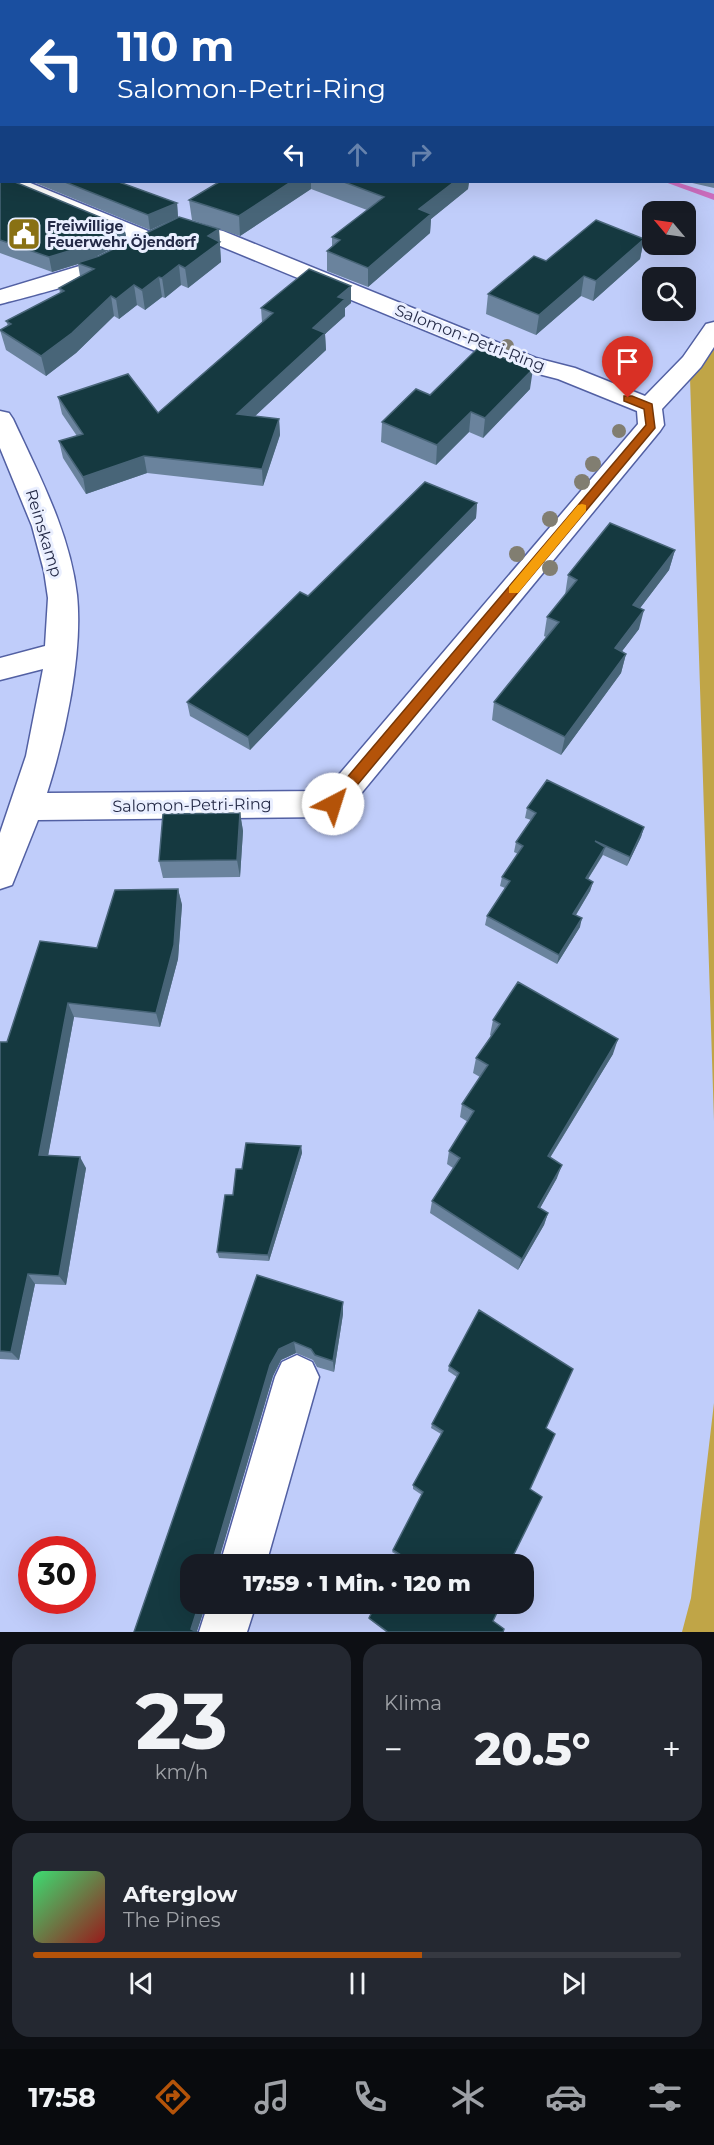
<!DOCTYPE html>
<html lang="de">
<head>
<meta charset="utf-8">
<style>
  body { margin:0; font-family:Montserrat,sans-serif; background:#242831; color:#f1f3f6; height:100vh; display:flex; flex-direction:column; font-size:22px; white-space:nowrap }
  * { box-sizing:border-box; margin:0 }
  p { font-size:20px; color:#9ea1a6 }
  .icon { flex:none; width:33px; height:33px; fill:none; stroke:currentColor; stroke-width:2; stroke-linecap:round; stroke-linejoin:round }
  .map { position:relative; height:1632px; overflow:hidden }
  .drawer { display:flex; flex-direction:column; gap:12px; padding:12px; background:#0d0f14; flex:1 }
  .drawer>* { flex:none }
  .guide { position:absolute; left:0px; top:0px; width:714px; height:183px; box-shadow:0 6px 24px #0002; background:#1a4fa0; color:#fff; overflow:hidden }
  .needle { width:39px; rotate:299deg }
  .buttons { position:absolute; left:642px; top:201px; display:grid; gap:12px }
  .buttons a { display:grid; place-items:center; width:54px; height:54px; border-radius:12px; background:#171b24; box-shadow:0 6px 24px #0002; font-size:30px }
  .speed { position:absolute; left:18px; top:1536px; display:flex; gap:12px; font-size:30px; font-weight:700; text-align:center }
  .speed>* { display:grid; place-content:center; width:78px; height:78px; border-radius:50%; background:#171b24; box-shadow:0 6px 24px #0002; line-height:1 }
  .speed .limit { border:9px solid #d22; background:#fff; color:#111 }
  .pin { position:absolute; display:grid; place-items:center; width:51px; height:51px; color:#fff; margin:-62px -26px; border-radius:50% 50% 50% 0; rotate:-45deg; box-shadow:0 0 6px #0007 }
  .pin .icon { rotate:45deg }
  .me { position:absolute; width:66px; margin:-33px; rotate:40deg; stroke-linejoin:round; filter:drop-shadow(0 0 4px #0008) }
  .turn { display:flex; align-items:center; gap:21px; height:126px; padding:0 18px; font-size:27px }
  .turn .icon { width:78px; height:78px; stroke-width:2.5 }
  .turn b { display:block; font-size:42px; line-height:51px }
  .lanes { display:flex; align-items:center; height:57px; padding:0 18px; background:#0003; justify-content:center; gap:30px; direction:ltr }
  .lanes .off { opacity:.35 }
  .big { font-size:45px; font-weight:800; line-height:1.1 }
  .drawer .widget { flex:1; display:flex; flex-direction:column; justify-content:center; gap:9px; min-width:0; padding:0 21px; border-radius:18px; background:#242831 }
  .drawer .dial { align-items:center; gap:0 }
  .dial b { font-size:78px; line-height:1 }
  .song { display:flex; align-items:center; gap:18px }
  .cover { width:72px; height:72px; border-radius:9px; background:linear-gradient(135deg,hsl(140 70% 55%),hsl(0 70% 35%)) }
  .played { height:6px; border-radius:3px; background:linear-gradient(90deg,#b45309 60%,#363941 60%) }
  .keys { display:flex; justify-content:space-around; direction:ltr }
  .heat { display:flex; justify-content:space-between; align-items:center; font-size:33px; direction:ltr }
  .drawer .tiles { flex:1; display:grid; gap:12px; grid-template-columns:1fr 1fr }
  .widget:last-child { grid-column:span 2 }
  .trip { position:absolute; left:180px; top:1554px; width:354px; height:60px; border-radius:18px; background:#171b24; box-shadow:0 6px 24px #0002; font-weight:800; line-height:60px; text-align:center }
  .tab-bar { display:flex; height:96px; justify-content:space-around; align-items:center; background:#090b0e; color:#9ea1a6 }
  .tab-bar .icon { width:42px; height:42px }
  .tab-bar .on { color:#b45309 }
  .tab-bar b { font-size:27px; color:#f1f3f6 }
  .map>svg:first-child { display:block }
  .green { fill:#c0a547 }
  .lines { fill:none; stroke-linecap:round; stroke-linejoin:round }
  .stream { fill:#cf6fc1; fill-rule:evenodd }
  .minor-casing { stroke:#5260a3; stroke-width:3 }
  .major-casing { stroke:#5260a3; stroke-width:3 }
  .minor { fill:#fff; fill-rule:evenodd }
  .major { fill:#fff; fill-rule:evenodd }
  .tree { fill:#817e71 }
  .wall { fill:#6a839d }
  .shaded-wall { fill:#486578 }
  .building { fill:#153940; stroke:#486578; stroke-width:1.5 }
  .route { fill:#b45309; stroke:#753606; stroke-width:1.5 }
  .slow { fill:#f59e0b }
  .labels { text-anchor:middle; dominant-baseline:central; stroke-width:6; stroke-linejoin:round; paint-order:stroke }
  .far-poi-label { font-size:14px; font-weight:bold; fill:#242a47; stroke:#eaefff; text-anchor:start }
  .street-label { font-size:16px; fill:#242a47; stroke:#eaefff }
</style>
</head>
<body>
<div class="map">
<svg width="714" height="1632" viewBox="0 0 714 1632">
  <rect width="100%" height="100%" fill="#c0cdfa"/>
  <!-- green -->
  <path class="green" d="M714,344V1121L690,378Z
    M714,1403V1632H682L691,1598Z"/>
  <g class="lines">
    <!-- stream -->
    <path class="stream" d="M665,182H676L714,194V200Z"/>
    <defs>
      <path id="minor" d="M87,0H107L86,2Z
        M2,42V54L0,55V43Z
        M2,180L28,182L160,236L163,241L160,246H144L3,187Z
        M176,220L223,231L536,358L575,368L645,396L683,357L706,324L714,322V347L701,367L662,409L664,425L660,431L345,813L333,817L38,820L12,885L0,889V833L26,756L43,669L0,680V658L45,646L48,598L44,571L32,526L0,448V411L9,413L13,419C39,475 70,533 77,595C83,654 65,737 47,793L325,791L638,424L637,411L558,379L519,369L208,241L168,232L165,227L168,222Z
        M121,250L129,252L132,257C121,274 24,298 0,304V290L86,264Z
        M297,1355L312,1362L319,1377L266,1564H220L275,1377L282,1362Z
        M208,1604H256L247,1632H199Z"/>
      <path id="major" d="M136,0H155L135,2Z
        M2,76V88L0,89V77Z"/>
    </defs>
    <!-- minor casing -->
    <use href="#minor" class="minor-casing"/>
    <!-- major casing -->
    <use href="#major" class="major-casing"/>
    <!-- minor -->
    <use href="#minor" class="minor"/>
    <!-- major -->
    <use href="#major" class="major"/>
  </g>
  <!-- trees -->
  <g class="tree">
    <circle cx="507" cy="346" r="7"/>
    <circle cx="619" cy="431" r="7"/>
    <circle cx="593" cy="464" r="8"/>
    <circle cx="582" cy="482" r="8"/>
    <circle cx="550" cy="519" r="8"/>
    <circle cx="517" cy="554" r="8"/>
    <circle cx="550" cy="568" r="8"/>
  </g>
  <!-- wall -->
  <path class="wall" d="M712,66H714V188L688,182H712Z
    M2,148V182L124,227L127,241L93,258L99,256L177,217L150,230L33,182H119L177,203L178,217L219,229L221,262L188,288L181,285L165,298L162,297L145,310L137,305L119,319L114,316L76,353L46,376L6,350L0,330L8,326L6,321L60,293L59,288L80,276L78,264L52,272L0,253V149Z
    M219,182H469L468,189L431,219L430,233L368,287L327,271V251L332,246V237L367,210L311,189L240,236L192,220L189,200Z
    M644,239L640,259L593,301L581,296L536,335L486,314L488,294L546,261Z
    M351,303L345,308V316L325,334L326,350L255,416L279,419L280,435L263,486L147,473L86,494L63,458L59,441L77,436L62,414L58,397L158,413L262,322L261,308Z
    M530,389L483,438L469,432L436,465L381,442L382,422L430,395Z
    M477,503L476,518L366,630L250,750L190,716L187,702L308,596Z
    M675,550L669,570L640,608L639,629L622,651L626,654L621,673L561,755L492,720L494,702L546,637L544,636L547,617L565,595L568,575Z
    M527,808L644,827L641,837L627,866L603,855L588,879L593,882L590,891L576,915L580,927L557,964L485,925L487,916L505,888L500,886L502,877L518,854L514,852L516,842L531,820L525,818Z
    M240,813L243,831L240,877L163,878L159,861Z
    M178,889L182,905L178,959L160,1027L74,1017L48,1155L86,1168L66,1285L35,1284L19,1360L0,1359V1042H7L97,948Z
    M493,1020L613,1054L550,1158L557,1178L540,1208L548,1213L544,1225L518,1270L430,1213L432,1201L453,1168L447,1164L449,1151L468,1122L460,1117L462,1104L480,1077L473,1073L476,1058L491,1036L490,1035Z
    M301,1146L302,1153L269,1261L219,1258L217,1252L242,1169Z
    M257,1275L343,1314L334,1372L317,1367L313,1360L296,1353L281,1360L273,1376L218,1561L190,1604H206L197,1631L134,1632Z
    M449,1366L573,1369L400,1557L392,1552L393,1550L422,1495L413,1489V1485L441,1434L431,1428L432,1424L457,1377L448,1371Z
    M369,1618L493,1621L503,1632H386L369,1619Z"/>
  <!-- shaded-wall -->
  <path class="shaded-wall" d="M714,45V63L712,64V46Z
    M291,182H311V189L240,236L239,216Z
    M454,182H469L468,189L431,219L430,233L368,287V268L419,209Z
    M177,203L178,217L150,230L148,215Z
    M124,227L127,241L85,262L77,263L78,264L52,272L49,257Z
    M219,229L221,262L188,288L185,268L208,236Z
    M644,239L640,259L593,301L596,281Z
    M179,265L181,285L165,298L162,278Z
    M584,276L581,296L536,335L539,315Z
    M159,277L162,297L145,310L142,290Z
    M134,285L137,305L119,319L116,299Z
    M351,286V303L345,308V316L325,334L326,350L239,431L237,414L313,328L338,297Z
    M111,296L114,316L76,353L46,376L41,356Z
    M533,369L530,389L483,438L485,418Z
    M471,412L469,432L436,465L437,445Z
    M279,419L280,435L263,486L262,469Z
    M144,456L147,473L86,494L83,477Z
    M477,503L476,518L366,630L250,750L248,737L366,616Z
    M675,550L669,570L628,624L633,605Z
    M644,610L639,629L610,667L615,648Z
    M626,654L621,673L561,755L565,737Z
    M240,813L243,831L240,877L237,860Z
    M644,827L641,837L627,866L630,857Z
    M605,847L602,856L583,887L586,878Z
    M593,882L590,891L571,923L573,914Z
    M178,889L182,905L178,959L160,1027L156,1013Z
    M582,918L580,927L557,964L559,955Z
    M68,1003L74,1017L46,1167L39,1155Z
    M618,1039L613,1054L543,1169L548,1156Z
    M301,1146L302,1153L269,1261L268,1255Z
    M80,1157L86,1168L66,1285L59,1276Z
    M562,1165L557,1178L534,1219L538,1207Z
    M548,1213L544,1225L518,1270L522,1259Z
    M28,1274L35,1284L19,1360L11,1352Z
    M343,1302V1314L334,1372L333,1361Z
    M294,1342L296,1353L281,1360L273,1376L218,1563L213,1559L270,1365L279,1349Z
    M199,1604H206L197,1631L198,1632H197L191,1629Z"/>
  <!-- building -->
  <path class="building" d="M286,0H551L556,2H283Z
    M669,0H714V45L712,46V2H667Z
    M712,66H714V164L712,163Z
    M2,148V164H0V149Z
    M0,175L2,176V182H15L124,227L82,247L49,257L0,240Z
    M65,182H119L177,203L148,215Z
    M219,182H291L239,216L189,200Z
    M344,182H454L419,209L431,214L368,268L327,251L340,240L332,237L384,197Z
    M179,217L219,229L208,236L220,242L185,268L179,265L162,278L159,277L142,290L134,285L116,299L111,296L72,333L41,356L0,330L11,324L6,321L64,291L59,288L94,269L77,263L99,256Z
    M596,220L644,239L596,281L584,276L539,315L488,294L534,256L546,261Z
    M309,269L351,286L338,297L345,299L313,328L325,333L237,414L279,419L262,469L144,456L83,477L59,441L83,434L58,397L128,374L158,413L273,313L261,308Z
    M478,348L533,369L485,418L471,412L437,445L382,422L416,389L430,395Z
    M425,482L477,503L366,616L248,737L187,702L300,592L308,596Z
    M610,523L675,550L633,605L644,610L615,648L626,654L565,737L494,702L559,622L547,617L577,580L568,575Z
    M547,780L644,827L630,857L595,841L605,847L586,878L593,882L573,914L582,918L559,955L487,916L510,881L502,877L523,846L516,842L536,813L527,808Z
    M240,813L237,860L159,861L163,814Z
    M178,889L174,945L156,1013L68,1003L39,1155L80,1157L59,1276L28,1274L11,1352L0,1351V1042H7L40,941L97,948L115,890Z
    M518,982L618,1039L548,1156L562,1165L538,1207L548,1213L522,1259L432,1201L460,1158L449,1151L474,1111L462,1104L488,1065L476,1058L500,1024L493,1020Z
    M246,1143L301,1146L268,1255L217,1252L225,1195H233L236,1169H242Z
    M257,1275L343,1302L333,1361L315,1355L311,1349L294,1342L279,1349L270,1365L213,1559L219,1562L218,1564H190V1604H199L191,1629L197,1632H134Z
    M479,1310L573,1369L546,1428L555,1434L530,1489L542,1497L514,1554L521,1559L518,1564H397L401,1555L393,1550L423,1492L413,1485L443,1431L432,1424L459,1373L449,1366Z
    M376,1604H501L493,1621L504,1629L503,1632H388L369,1618Z"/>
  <!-- route -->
  <path class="route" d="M624,396H632L652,404L655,428L338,808H328V800L646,425L644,409L624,401Z"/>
  <!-- slow -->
  <path class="slow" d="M582,504L586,505V511L518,593H509V587L578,505Z"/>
  <!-- icons -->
  <defs>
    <symbol id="civic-square" viewBox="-11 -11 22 22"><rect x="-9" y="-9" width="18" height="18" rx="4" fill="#897113" stroke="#eaefff"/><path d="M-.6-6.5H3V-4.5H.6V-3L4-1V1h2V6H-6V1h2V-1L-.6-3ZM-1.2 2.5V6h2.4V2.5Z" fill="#fff"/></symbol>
  </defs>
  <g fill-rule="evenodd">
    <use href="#civic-square" x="5" y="215" width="38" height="38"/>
  </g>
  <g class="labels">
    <!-- far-poi labels -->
    <g class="far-poi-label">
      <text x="47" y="226">Freiwillige<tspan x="47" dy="16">Feuerwehr Öjendorf</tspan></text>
    </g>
    <!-- street labels -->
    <g class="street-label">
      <text transform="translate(470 338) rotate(21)">Salomon-Petri-Ring</text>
      <text transform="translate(44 533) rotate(73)">Reinskamp</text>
      <text transform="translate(192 805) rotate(-1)">Salomon-Petri-Ring</text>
    </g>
  </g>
</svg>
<div class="buttons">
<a><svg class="needle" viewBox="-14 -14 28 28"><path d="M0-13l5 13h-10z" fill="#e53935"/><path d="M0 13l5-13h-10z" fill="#9ea1a6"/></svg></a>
<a><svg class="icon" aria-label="search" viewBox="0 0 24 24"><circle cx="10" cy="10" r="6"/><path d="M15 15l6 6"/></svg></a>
</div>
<div class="speed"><div class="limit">30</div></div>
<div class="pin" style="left:628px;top:398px;background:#d93025"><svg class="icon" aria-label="arrive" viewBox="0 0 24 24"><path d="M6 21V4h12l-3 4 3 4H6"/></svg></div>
<svg class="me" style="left:333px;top:804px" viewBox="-20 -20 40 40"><circle r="19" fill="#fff"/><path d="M0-13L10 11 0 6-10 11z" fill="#b45309"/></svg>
<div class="trip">17:59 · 1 Min. · 120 m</div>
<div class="guide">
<div class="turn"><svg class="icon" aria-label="left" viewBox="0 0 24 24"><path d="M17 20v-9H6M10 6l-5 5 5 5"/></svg><div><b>110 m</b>Salomon-Petri-Ring</div></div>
<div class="lanes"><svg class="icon" aria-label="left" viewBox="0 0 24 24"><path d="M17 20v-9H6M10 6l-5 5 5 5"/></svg><svg class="icon off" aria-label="ahead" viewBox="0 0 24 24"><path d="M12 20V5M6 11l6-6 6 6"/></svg><svg class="icon off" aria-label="right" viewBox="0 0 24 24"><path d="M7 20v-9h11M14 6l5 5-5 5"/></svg></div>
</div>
</div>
<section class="drawer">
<div class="tiles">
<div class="widget dial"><b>23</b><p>km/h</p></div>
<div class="widget"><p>Klima</p>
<div class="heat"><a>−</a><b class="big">20.5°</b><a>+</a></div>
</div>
<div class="widget">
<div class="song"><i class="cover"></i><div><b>Afterglow</b><p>The Pines</p></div></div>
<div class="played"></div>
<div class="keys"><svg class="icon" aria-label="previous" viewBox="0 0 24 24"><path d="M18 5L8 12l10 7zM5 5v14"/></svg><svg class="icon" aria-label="pause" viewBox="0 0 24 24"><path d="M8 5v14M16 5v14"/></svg><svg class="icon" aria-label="next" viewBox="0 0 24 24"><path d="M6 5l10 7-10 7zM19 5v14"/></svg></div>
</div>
</div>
</section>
<nav class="tab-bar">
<b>17:58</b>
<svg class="icon on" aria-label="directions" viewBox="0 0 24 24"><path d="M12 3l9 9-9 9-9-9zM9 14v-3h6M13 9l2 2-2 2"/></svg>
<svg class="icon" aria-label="music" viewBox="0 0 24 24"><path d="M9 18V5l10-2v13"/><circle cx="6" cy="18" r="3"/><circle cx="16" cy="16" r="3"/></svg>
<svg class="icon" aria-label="phone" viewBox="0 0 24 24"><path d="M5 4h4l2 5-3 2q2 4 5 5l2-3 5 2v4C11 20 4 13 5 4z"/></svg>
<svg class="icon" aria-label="climate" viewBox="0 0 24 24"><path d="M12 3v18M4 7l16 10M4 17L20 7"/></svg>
<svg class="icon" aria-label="car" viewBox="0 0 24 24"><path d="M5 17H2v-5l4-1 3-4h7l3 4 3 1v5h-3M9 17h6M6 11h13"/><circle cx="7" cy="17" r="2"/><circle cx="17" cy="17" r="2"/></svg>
<svg class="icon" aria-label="filters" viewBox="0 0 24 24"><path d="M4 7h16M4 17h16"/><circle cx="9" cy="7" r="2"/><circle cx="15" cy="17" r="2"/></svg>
</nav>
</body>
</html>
